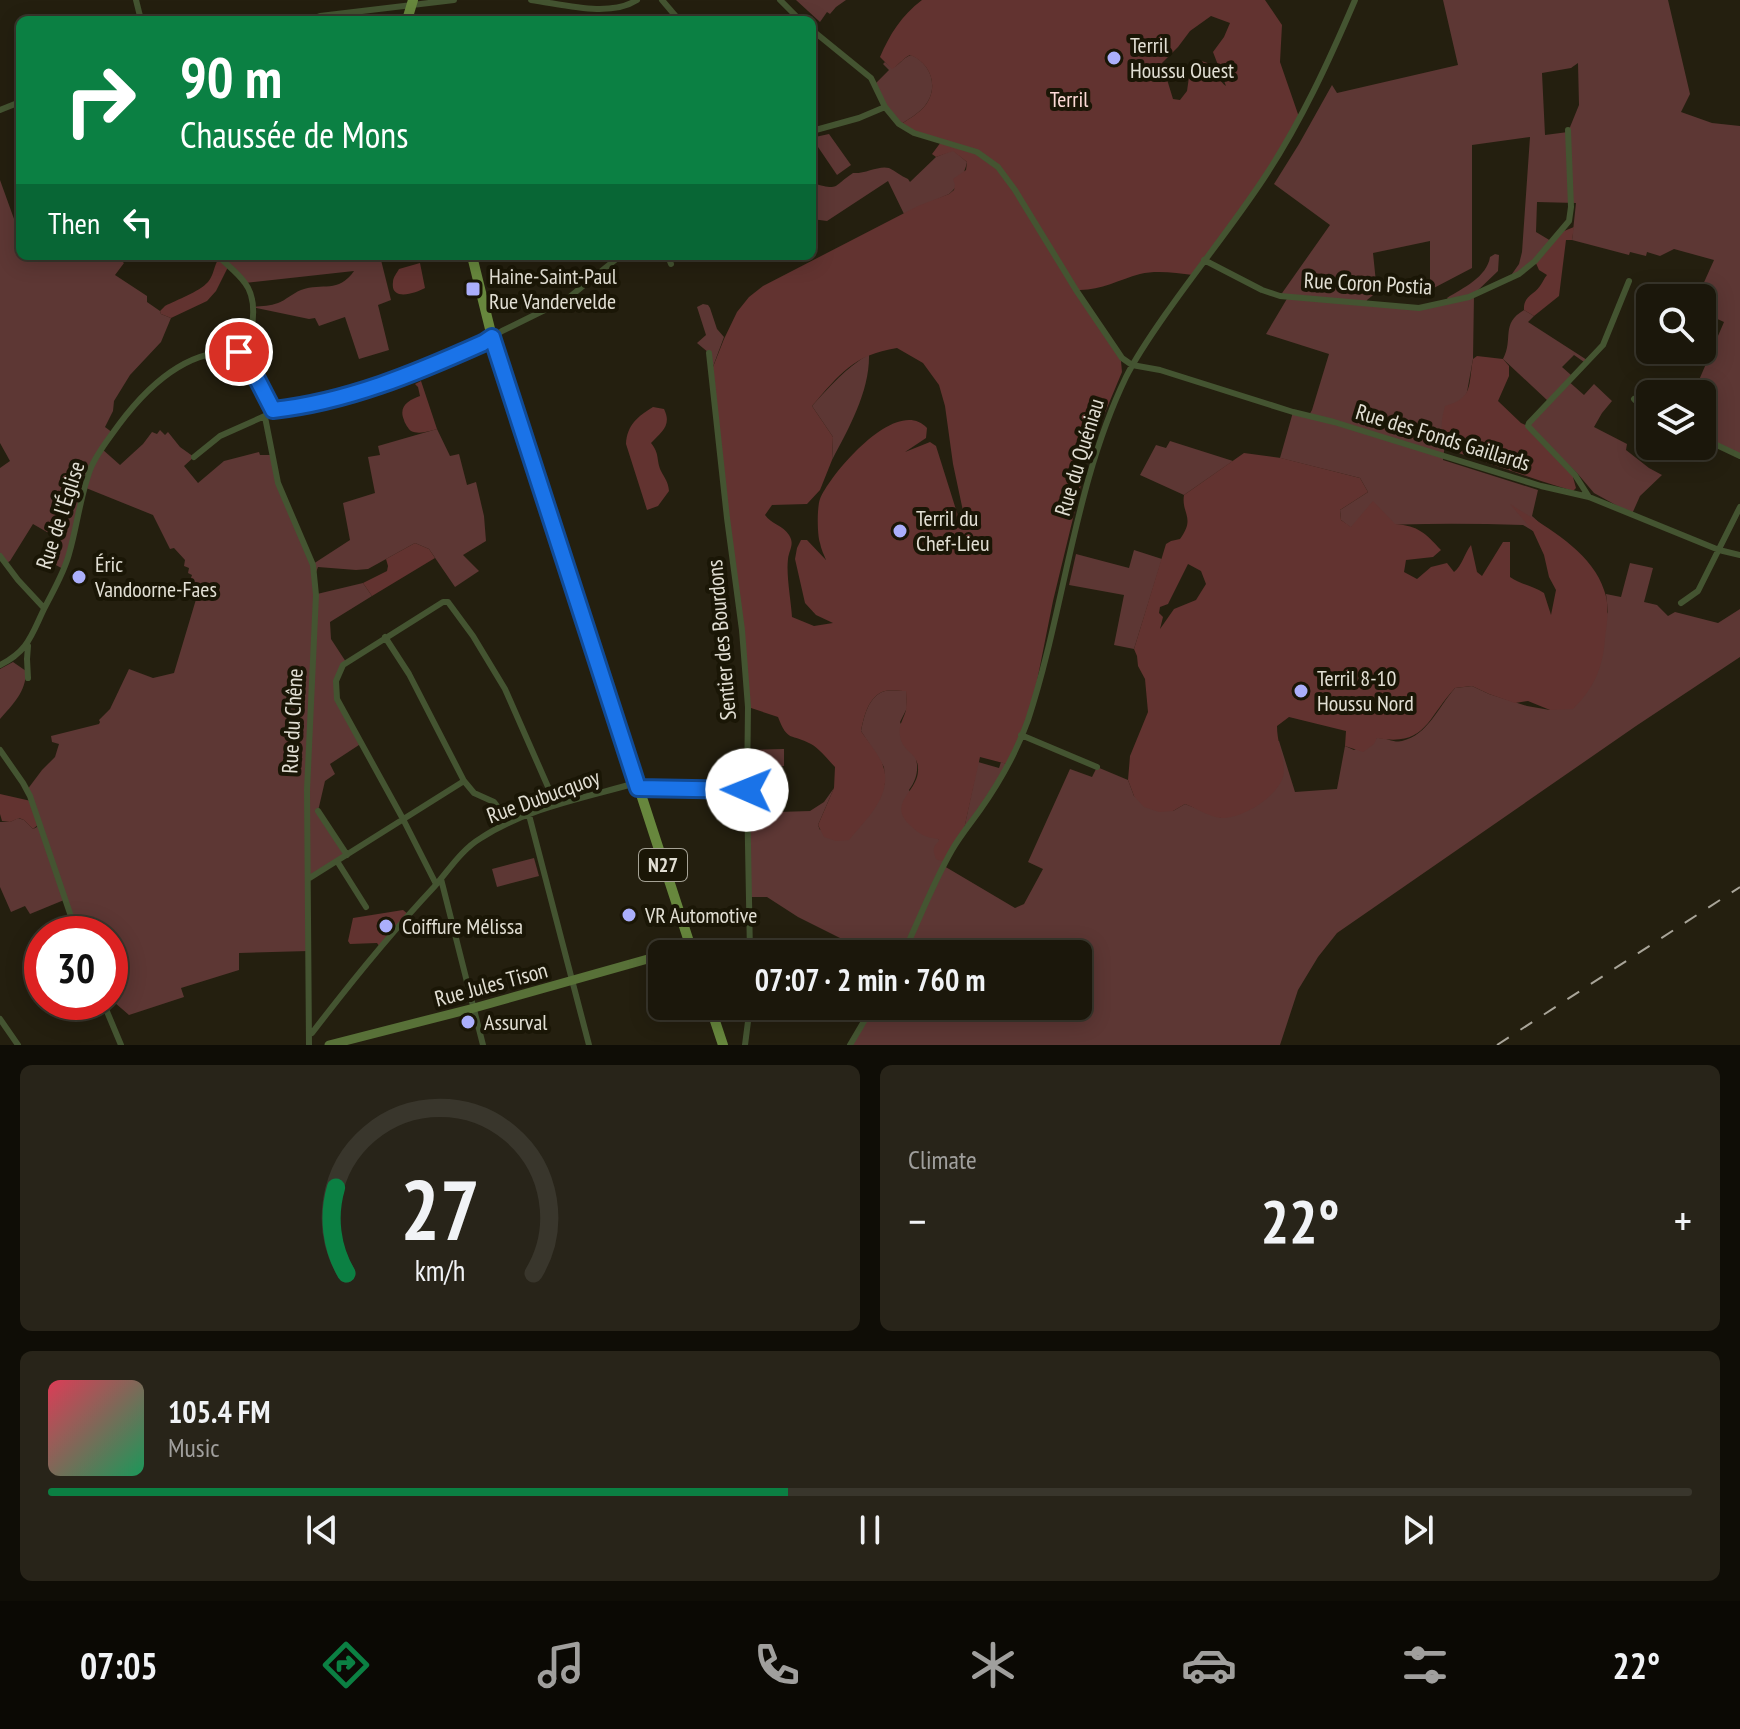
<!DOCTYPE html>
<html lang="en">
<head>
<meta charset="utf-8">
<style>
  body { margin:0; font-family:"PT Sans Narrow",sans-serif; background:#282419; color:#f1f3f6; height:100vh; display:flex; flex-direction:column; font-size:30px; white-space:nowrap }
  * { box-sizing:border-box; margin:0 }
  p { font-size:26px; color:#a09f9d }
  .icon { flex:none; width:44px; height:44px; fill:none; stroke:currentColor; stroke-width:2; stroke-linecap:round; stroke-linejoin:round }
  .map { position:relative; height:1045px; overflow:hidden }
  .panel { display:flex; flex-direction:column; gap:20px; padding:20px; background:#0f0d06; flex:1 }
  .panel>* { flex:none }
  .banner { position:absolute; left:16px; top:16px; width:800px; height:244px; border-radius:12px; box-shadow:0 4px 20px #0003,0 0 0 2px #39362c; background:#0b8043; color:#fff; overflow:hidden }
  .fabs { position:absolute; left:1636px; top:284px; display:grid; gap:16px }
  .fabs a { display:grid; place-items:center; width:80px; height:80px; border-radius:12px; background:#1b170b; box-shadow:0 4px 20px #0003,0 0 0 2px #39362c; font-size:40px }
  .speed { position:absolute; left:24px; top:916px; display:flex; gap:16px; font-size:40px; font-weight:700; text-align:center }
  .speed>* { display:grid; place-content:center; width:104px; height:104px; border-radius:50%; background:#1b170b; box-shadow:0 4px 20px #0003,0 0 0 2px #39362c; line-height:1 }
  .speed .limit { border:12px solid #d22; background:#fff; color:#111 }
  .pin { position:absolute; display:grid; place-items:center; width:68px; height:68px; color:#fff; margin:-34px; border:4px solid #fff; border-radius:50%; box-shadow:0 2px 8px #0007 }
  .me { position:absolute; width:88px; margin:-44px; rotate:271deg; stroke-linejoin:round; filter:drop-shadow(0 0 6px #0008) }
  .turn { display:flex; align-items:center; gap:28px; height:168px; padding:0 32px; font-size:36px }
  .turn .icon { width:104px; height:104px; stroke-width:2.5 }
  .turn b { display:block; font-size:56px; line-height:68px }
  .then { display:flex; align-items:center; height:76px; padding:0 32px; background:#0003; gap:16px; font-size:30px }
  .big { font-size:60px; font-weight:700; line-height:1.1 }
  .panel .tile { flex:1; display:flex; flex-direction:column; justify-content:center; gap:12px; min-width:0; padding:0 28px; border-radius:12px; background:#282419 }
  .panel .dial { align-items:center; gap:0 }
  .dial svg { height:208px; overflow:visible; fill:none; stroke:#39362c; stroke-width:7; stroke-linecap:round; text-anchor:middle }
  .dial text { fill:#f1f3f6; stroke:none }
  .song { display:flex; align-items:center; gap:24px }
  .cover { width:96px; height:96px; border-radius:12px; background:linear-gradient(135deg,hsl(350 70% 55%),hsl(150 70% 35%)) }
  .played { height:8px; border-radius:4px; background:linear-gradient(90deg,#0b8043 45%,#39362c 45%) }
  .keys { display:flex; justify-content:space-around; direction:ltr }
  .heat { display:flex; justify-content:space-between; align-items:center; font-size:44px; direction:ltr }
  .panel .tiles { flex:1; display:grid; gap:20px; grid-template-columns:1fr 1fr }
  .tile:last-child { grid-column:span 2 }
  .trip { position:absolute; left:648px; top:940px; width:444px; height:80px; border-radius:12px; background:#1b170b; box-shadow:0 4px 20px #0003,0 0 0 2px #39362c; font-weight:700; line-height:80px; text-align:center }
  .tab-bar { display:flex; height:128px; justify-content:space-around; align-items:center; background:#0b0904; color:#a09f9d }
  .tab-bar .icon { width:56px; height:56px }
  .tab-bar .selected { color:#0b8043 }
  .tab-bar b { font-size:36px; color:#f1f3f6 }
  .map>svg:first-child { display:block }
  .green { fill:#5d3734; fill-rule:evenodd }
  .forest { fill:#623330; fill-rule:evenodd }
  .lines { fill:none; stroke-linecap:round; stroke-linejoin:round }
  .street { stroke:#445431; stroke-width:6 }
  .secondary { stroke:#587138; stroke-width:9 }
  .primary { stroke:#67873d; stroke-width:10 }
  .rail { stroke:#a9a599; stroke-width:2; stroke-dasharray:14 14; stroke-linecap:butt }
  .route-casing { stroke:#114b97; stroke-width:20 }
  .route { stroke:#1a73e8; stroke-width:14 }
  .poi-dot { fill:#abaffb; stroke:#1a1606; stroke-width:3 }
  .labels { text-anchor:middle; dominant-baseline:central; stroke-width:8; stroke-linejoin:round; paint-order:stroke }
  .shield { fill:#1a1606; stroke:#a6a396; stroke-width:2 }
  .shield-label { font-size:20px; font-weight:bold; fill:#e2dfd4 }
  .poi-label { font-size:22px; fill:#e2dfd4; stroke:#1a1606; text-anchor:start }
  .park-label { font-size:22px; fill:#fddad6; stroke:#1a1606 }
  .street-label { font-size:22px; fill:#e2dfd4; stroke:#1a1606 }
</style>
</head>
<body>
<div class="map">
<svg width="1740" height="1045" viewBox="0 0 1740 1045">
  <rect width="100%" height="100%" fill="#241f0f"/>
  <!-- green -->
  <path class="green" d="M796,0H846L836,7L830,14L827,12L820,22Z
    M1443,0H1668L1690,94L1681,112L1712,123L1740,126V456L1702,438V394H1693L1724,322L1702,312V298H1697L1714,260L1674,249L1660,256L1647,252L1646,256L1630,252L1629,255L1572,240L1576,203L1537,202L1536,232L1551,241L1535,261L1512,277V274L1519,264L1522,252L1530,137L1472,145V268L1430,290V241L1373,253L1377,292L1367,300L1366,303L1419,308L1449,301L1447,298C1463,288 1487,277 1490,257L1495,254L1499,255L1498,271L1474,294L1473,359L1467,392L1465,397L1459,402L1442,433L1445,443L1443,460L1538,490L1532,516L1542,525L1533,531L1523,525C1465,523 1408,523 1350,527L1341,520L1340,510L1368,492L1360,478L1280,458L1293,412L1308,417L1312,410L1329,354L1266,334L1288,297L1280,296L1330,225L1274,184L1299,144L1332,85L1337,93L1458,65ZM1578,63L1579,105L1568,132L1545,135L1542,73L1571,68Z
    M911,55C933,64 940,91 922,109C916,115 907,120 900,125L894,120L875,84L889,70L883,64L885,62L892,68C900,65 901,59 911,55Z
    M829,134L851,165L837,175L818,147L815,137Z
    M953,150L967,162C965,173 957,188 949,194L904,214L888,181L827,221L812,219V183C840,191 832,187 853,173C865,174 879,165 889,168C895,171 901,176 908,179L910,182L936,157Z
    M0,180L18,230H20V256H116L124,263L115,275L147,296V302L160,311L161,314L171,318L161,342L130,375L114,401L113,411L105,427L113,433L102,449L120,465L143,444L152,432L157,434L160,430L165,435L168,432L180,447L194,457L184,466L198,483L224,461L259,452L260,455H271L274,469L313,564L350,540L343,503L375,493L368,457L380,455L378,446L437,429L450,456L459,454L467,485L476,482L484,516L486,541L463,555L479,571L455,587L429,549L415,543L368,569L356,570L318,567L315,575L317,594L363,583L372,596L330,622L331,639L346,662L335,690L362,743L330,764L335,774L325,781L318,811L347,855L308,879L309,951L239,953V970L181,988L184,997L129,1015L114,1002H109L110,934H77L64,900L30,914L25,906L11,912L0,887V822H10L18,818L24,820L33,829L37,827L27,790L42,770L55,757L59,744L52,742L51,736L99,724L100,722L99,720L110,709L129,669L153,678L174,673L197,596L194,595L196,589L192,587L194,582L190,581L192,575L188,573L189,568L184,566L185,560L174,548L170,549L153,515L86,488L63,569L47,560L59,539L33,524L10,561L5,564L0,556V468L10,461L0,443Z
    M218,256H380L391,300L378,305L389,350L359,359L345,317L319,326L315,318L309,319L252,307C261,306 270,306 278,303C286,300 293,293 301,290C323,282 338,294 354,271L245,283Z
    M703,304L708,305L710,308L717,329L724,337L711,372L709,353L697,343L706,335L697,307Z
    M1524,310L1534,316L1528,322L1587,360L1584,362L1574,355L1562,367L1571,375L1567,380L1584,395L1594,384L1612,401L1602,413L1594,427L1627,444L1626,450L1649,468L1662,475L1640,496L1632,514L1594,493L1577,473L1528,426L1548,401L1503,359C1514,339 1500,324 1524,310Z
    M869,354C870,391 849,428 832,460L833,437L812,406C830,386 846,368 869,354Z
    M1170,441L1233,461L1184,495L1140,475L1156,445L1166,448Z
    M1134,550L1162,559L1134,649L1114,645L1124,595L1069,585L1076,554L1129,568Z
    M1630,563L1653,568L1644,602L1657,605L1668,616L1675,612L1718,623L1740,609V657L1636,726L1337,933L1318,957L1298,990L1280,1045H850L873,1006H1078V954H872L798,917L767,897H749L747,813L810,811L824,802L834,788L818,825L820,830L885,784L884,767L861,731C864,717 868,696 885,691C891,690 900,691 906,691L907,708L900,722C911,746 927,766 909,790L939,840L947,859L944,866L1015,908L1024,904L1043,869L1028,862L1070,769L1092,777L1097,767L1128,780L1134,796L1173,811L1185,804L1222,818L1277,741H1279L1295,792L1337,789L1345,746L1354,750C1361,747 1370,739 1377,738C1385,737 1394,743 1402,741C1428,735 1439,706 1455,688L1472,686L1489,694L1527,706L1550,710L1608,612L1606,594L1621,597Z
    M13,662L26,671C26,692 13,704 0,719V669Z
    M784,749V766L747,767V750Z
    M978,762L999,768L1001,762L1007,764L963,834Z
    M534,858L539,876L497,887L492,869Z"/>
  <!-- forest -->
  <path class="forest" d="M922,0H1265L1282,25L1280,62L1299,117L1264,178L1193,275C1176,273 1157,270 1140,274C1118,280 1100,291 1077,290L1121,361L1122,372L1084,463L1073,466L1070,478L1082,481L1053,601L1034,696L1027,721L1007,764L980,757L963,834L947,859L941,861L936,859C933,851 932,847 939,841L938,839C926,837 920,835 911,826C886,804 917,793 918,771C919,753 905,753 901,740C897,726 903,721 906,710C907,704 906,697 906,691C900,691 891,690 885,691C868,696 864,717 861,731C868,742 877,752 882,763C895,794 866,819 849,840L836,841L824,837L818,825L834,788L835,767C828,760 820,749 811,744C791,733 788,743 778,717L748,707L711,372L724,339L737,312L749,297L763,286L918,206L949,194L954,190L955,185L953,179L966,170L967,162L953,151L936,157L932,154L941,142L900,125C907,120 916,115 922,109C940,91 933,64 910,55C902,59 899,65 892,69L880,57C890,34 901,16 922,0ZM1211,16L1230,23L1224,37L1213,52L1226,86C1215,78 1217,63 1200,61L1190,70L1187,91L1180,100L1173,99L1162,63L1178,47L1190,31ZM897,348L923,363L939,385L945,406L953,464L966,525L958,516L936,446L930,442L905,452L926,438L927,428C897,395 831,473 820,499C817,507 817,534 820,543C821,549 824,555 826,560L807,540H801L797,548L795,559L805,603L816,615L833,623L814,626L792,617C791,601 786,575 788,559C789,550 795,544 789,535C783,525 771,524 765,515L772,505L807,504L820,490L832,460L833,437L812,406C840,374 853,355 897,348Z
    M1574,227L1572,240H1566L1559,296L1534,316L1524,310C1523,296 1534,295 1540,286C1543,282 1544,278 1547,275L1539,270L1535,261L1564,231Z
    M219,258L228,267L216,291L207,301L171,318L161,314L160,311L165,306C176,300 199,292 208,282C214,275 214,265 219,258Z
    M420,263L425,288C416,293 390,302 393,282C393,277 397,273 399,269Z
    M1477,356L1503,359L1509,366V376L1498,401L1521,423L1528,426L1575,475L1573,477L1576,488L1573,491L1541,481L1444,448C1445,441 1442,437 1442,430C1441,422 1443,414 1445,406C1474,398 1468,385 1473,359Z
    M421,381L437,429C430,431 419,435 411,431C409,430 404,422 404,420C398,406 409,400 420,396L418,387L415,384Z
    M653,407L664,409C672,425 662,432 651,443C660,454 656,460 661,471C665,479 668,481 669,491L658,506L647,510L626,444C627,425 638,416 653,407Z
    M1244,453L1281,458L1360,478L1368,492L1340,510L1341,520L1351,527L1373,501L1395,524C1419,526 1425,533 1441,550L1433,557L1406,560L1404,572L1417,579L1431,567L1447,563L1454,572C1462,566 1464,554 1471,545L1477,572L1482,576L1503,542H1510V577C1521,585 1532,585 1544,593L1551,615L1556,590L1549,577L1544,555L1533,531L1510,504C1543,525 1592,551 1604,590C1610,605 1607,622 1605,638C1603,668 1594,688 1573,709L1550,710L1528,701L1515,703L1489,694L1472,686L1455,688C1427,718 1426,747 1377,738L1374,744L1363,752L1345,746L1346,731L1289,717L1277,726C1277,743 1284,757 1284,771C1283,794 1243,819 1221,818C1210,817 1196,808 1185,804L1173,811L1159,812L1144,807L1134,796L1128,780L1130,756L1148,712L1145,679L1138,666L1137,656L1134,649L1166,544L1171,541L1180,539C1196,517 1181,514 1184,495ZM1188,564L1201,571L1206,584L1196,600L1174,609L1160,629L1163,617L1159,613L1160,607L1168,604Z
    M415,543L429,549L435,558L372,596L363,583L387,571L388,566L386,559Z
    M0,794L31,801L39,824L33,829L24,820L19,818L10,822L2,821L0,814Z
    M403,910L408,914L380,947L377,943L350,944L348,941L353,918Z"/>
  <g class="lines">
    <!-- street -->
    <path class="street" d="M136,0L141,20
      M531,0C562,4 609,18 637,0
      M662,0L679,20
      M780,0L800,20
      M176,20H203
      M309,20L320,16L454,0
      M812,30L871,78L885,107L899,124L914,133L977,152L998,167L1015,190L1076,290L1118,352L1122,358L1132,365L1160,370L1293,412L1334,422L1541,486L1589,497L1719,550L1740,555
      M0,110L20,102
      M812,131L859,118L885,107
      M218,256C227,265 238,273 245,283C259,301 252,333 246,353
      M668,256L671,264
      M1204,260L1262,290L1280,296L1419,308L1469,297L1519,274L1535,261L1569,221L1571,207L1568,130
      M246,353L255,375L273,410
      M709,353L727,518L742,630L748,707L747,790L750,954
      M1634,399L1650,414
      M273,410L323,402L372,388L417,372L483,343L502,331L567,299L620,256
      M265,417L278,483L313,565L316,595L307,790L309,1045
      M1702,438L1740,456
      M194,457L220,436L267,415
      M1589,497L1575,475L1528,426L1529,423L1603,345L1629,281
      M0,556L18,580L44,608
      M1681,603L1698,591L1740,507
      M385,637L409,674L464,781L474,793L494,802L509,822
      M0,665C28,651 31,636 44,609C53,591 64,573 69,554C77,527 80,497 90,470C95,457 104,445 112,434C142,391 188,343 246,353
      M28,678L27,659L28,646
      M1021,735L1097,767
      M0,750L23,783L30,796L77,934
      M639,788L747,790
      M318,811L347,855
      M529,815L589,1045
      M337,861L366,907
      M308,879L464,781
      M441,879L483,1045
      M436,884L403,819L337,699L336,681L343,665L443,602H448L473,636L505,689L556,805
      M903,954C919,920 933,883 952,850C960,836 970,824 980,810C999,783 1017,751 1028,720C1065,607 1074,485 1126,377C1137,355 1151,335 1165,315C1197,269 1233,225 1264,178C1301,122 1329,61 1355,0
      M103,1002L121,1045
      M0,1019L18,1045
      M312,1033C351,982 391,933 434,887C449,870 461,850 481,838C527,808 584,798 636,783
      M745,1045L750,1006
      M850,1045L873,1006"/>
    <!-- secondary -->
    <path class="secondary" d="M666,954L690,947
      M329,1045L474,1008L662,955"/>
    <!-- primary -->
    <path class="primary" d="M407,20L413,0
      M472,256L492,337L693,954
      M710,1006L723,1045"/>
    <!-- rail -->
    <path class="rail" d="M1497,1045L1740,887"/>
  </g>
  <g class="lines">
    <defs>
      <path id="route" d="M239,352L246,353L255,375L273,410C347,402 416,373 483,343L492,337L638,788L747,790"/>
    </defs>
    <!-- route casing -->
    <use href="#route" class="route-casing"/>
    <!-- route -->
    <use href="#route" class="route"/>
  </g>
  <!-- markers -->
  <g class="poi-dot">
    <circle cx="1114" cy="58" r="8"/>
    <rect x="465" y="281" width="16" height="16" rx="4"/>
    <circle cx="900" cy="531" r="8"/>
    <circle cx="79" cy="577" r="8"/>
    <circle cx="1301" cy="691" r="8"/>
    <circle cx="629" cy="915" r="8"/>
    <circle cx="386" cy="926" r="8"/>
    <circle cx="468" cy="1022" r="8"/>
  </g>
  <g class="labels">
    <!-- shield labels -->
    <rect class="shield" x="639" y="849" width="48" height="32" rx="6"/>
    <g class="shield-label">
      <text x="663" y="865">N27</text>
    </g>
    <!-- poi labels -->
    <g class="poi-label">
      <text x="1130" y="45">Terril<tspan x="1130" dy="25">Houssu Ouest</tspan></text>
      <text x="489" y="276">Haine-Saint-Paul<tspan x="489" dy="25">Rue Vandervelde</tspan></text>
      <text x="916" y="518">Terril du<tspan x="916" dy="25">Chef-Lieu</tspan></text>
      <text x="95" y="564">Éric<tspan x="95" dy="25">Vandoorne-Faes</tspan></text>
      <text x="1317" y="678">Terril 8-10<tspan x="1317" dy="25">Houssu Nord</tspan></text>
      <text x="645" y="915">VR Automotive</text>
      <text x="402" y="926">Coiffure Mélissa</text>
      <text x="484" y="1022">Assurval</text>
    </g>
    <!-- park labels -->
    <g class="park-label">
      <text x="1069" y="99">Terril</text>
    </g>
    <!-- street labels -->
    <g class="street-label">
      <text transform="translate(1368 283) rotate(3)">Rue Coron Postia</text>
      <text transform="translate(1443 437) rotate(17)">Rue des Fonds Gaillards</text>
      <text transform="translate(1079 457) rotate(-73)">Rue du Quéniau</text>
      <text transform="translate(60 515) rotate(-72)">Rue de l'Église</text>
      <text transform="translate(721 640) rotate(-95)">Sentier des Bourdons</text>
      <text transform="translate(292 721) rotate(-87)">Rue du Chêne</text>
      <text transform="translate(543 796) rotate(-20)">Rue Dubucquoy</text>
      <text transform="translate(491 984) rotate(-15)">Rue Jules Tison</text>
    </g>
  </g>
</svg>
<div class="fabs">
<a><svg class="icon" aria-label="search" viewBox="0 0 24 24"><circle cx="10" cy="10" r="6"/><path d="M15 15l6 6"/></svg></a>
<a><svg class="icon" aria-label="layers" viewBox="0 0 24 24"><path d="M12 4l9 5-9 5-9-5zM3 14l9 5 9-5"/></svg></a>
</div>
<div class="speed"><div class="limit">30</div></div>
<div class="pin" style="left:239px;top:352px;background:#d93025"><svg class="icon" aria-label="arrive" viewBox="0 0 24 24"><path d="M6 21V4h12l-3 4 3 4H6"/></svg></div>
<svg class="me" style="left:747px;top:790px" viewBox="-20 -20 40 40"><circle r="19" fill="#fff"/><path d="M0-13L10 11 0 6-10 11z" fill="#1a73e8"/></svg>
<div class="trip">07:07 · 2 min · 760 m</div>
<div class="banner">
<div class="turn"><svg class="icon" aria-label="right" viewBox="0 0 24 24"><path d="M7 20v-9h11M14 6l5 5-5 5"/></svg><div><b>90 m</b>Chaussée de Mons</div></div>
<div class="then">Then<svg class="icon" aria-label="left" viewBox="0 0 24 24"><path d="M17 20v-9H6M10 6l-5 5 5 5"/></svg></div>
</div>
</div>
<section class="panel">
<div class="tiles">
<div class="tile dial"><svg viewBox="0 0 100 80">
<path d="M14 69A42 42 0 1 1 86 69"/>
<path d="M14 69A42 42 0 0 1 10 36" stroke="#0b8043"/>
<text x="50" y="56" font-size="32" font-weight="700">27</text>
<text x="50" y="72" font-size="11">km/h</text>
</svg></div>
<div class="tile"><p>Climate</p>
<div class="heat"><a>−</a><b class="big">22°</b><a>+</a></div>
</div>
<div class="tile">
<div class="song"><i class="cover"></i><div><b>105.4 FM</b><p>Music</p></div></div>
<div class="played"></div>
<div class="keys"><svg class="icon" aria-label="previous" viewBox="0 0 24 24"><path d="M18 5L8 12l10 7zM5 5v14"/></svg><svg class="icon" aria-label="pause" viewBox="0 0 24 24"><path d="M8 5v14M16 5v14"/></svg><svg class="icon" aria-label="next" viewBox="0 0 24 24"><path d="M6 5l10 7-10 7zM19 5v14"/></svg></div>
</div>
</div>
</section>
<nav class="tab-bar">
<b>07:05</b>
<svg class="icon selected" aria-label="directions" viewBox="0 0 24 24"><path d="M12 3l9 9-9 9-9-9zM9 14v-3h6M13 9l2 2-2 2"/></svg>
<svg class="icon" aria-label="music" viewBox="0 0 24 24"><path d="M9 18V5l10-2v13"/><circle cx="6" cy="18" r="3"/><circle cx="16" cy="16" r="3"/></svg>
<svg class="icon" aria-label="phone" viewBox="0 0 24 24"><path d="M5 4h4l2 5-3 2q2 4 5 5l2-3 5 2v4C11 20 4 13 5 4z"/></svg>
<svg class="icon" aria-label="climate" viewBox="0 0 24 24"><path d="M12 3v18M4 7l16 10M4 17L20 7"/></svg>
<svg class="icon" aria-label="car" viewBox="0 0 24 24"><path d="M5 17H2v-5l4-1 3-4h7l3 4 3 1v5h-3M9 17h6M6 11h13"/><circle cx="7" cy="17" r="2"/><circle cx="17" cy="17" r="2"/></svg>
<svg class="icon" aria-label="filters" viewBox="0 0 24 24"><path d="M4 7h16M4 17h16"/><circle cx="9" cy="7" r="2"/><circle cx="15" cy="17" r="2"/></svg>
<b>22°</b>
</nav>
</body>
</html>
